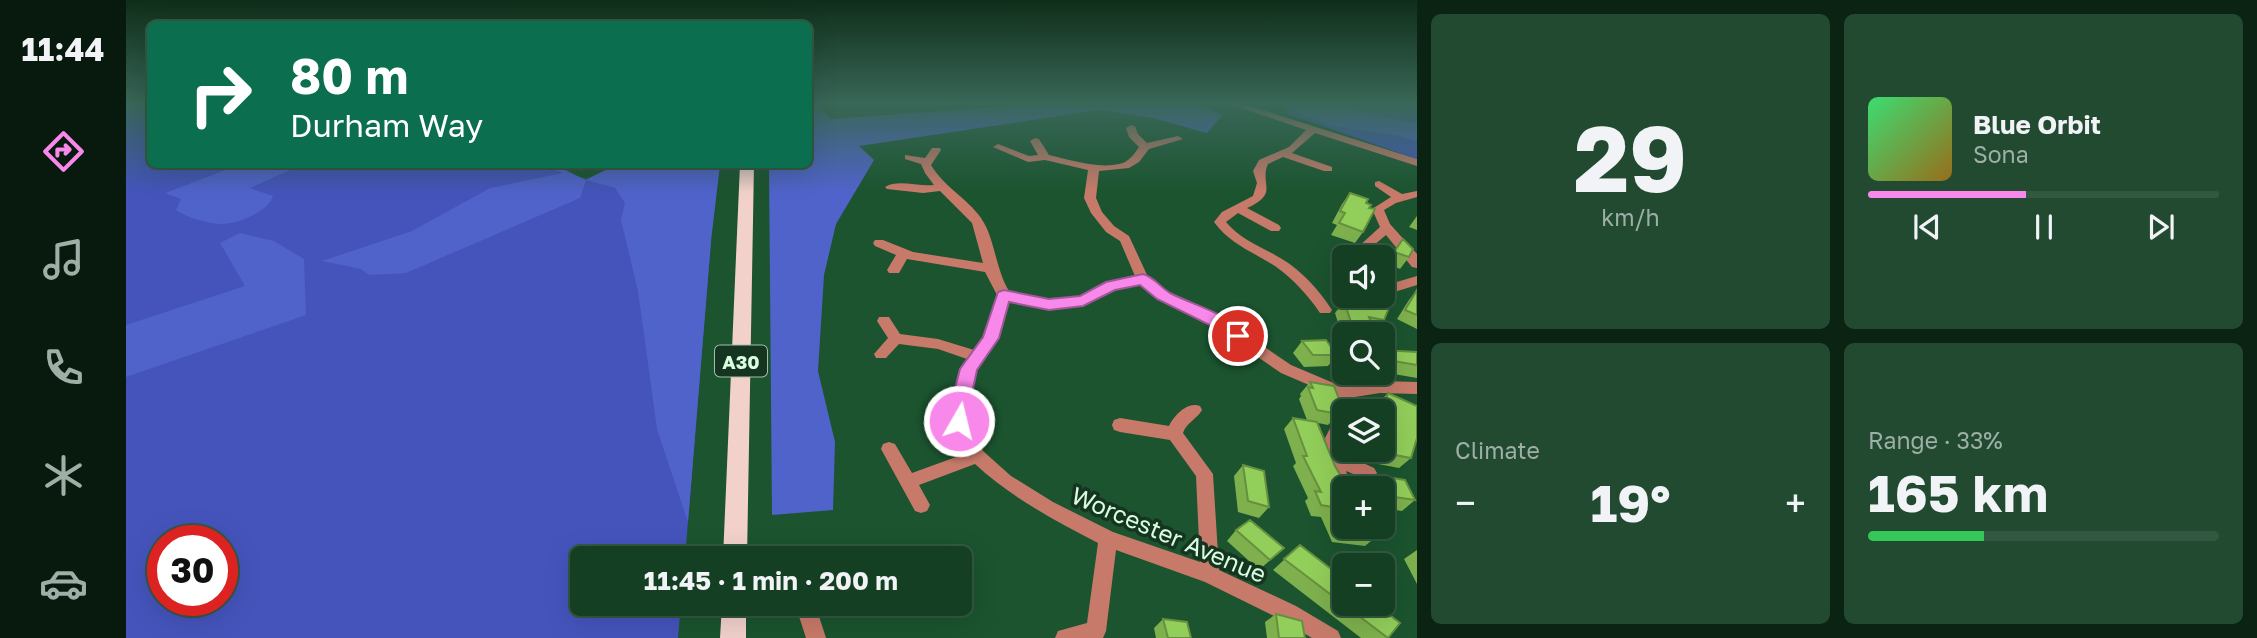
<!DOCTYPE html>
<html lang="en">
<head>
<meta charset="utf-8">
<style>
  body { margin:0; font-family:"Golos Text",sans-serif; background:#214a30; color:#f1f3f6; height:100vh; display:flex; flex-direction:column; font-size:26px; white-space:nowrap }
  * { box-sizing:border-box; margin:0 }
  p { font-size:23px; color:#9dafa6 }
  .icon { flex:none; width:38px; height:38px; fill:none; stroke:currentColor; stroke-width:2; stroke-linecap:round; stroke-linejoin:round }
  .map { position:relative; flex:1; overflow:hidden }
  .drawer { display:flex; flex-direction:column; gap:14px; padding:14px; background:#0b2313; width:840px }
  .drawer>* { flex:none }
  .hud { position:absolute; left:21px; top:21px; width:665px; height:147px; border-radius:10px; box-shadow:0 7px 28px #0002,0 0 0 2px #335841; background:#0b6e4f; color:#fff; overflow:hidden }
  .controls { position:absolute; left:1206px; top:245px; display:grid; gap:14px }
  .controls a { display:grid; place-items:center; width:63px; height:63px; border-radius:10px; background:#143f23; box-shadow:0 7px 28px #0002,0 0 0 2px #335841; font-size:35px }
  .speed { position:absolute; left:21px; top:525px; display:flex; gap:14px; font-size:35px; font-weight:700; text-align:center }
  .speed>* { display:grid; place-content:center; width:91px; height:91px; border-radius:50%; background:#143f23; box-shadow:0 7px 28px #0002,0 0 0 2px #335841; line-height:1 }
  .speed .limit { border:10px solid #d22; background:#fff; color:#111 }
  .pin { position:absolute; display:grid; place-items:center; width:60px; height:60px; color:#fff; margin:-30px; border:4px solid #fff; border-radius:50%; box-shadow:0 2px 7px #0007 }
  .me { position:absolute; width:77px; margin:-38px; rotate:8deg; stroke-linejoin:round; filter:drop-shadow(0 0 5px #0008) }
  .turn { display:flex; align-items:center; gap:24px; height:147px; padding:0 28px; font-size:32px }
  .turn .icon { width:91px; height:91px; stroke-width:2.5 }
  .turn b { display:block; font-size:49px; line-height:60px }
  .big { font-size:52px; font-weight:700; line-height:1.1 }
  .drawer .widget { flex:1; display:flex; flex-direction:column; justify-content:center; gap:10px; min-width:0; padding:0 24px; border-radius:10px; background:#214a30 }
  .drawer .dial { align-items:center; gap:0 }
  .dial b { font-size:91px; line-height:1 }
  .song { display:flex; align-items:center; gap:21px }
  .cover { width:84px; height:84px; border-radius:10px; background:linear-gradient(135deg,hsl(140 70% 55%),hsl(40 70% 35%)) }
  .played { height:7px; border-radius:4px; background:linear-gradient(90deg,#f888ea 45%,#335841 45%) }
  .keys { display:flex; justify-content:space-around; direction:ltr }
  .heat { display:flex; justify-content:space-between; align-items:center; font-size:38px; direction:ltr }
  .charge { height:10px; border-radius:5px; background:linear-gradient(90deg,#34c759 33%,#335841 0) }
  .drawer .tiles { flex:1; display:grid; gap:14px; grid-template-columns:repeat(2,1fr) }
  .trip { position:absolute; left:444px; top:546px; width:402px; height:70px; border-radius:10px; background:#143f23; box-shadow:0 7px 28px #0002,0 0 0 2px #335841; font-weight:700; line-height:70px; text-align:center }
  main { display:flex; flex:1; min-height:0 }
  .dock { display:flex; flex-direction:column; width:126px; justify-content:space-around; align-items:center; background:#08190e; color:#9dafa6 }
  .dock .icon { width:49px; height:49px }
  .dock .selected { color:#f888ea }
  .dock b { font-size:32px; color:#f1f3f6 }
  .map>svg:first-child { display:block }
  .green { fill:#4454bb; fill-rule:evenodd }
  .forest { fill:#5063cb }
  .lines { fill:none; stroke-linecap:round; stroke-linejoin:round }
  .street { fill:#c77a6a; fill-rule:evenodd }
  .primary { fill:#f2d1cb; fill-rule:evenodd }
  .wall { fill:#7eb14d }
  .building { fill:#92ce5a; stroke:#66903f; stroke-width:2 }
  .route { fill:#f888ea; stroke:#a15898; stroke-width:2 }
  .labels { text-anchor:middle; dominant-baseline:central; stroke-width:7; stroke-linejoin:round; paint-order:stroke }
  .shield { fill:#163520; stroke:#9ec1a6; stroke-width:2 }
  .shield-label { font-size:19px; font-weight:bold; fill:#d8fde0 }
  .near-street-label { font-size:24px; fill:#d8fde0; stroke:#163520 }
</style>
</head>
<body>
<main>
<nav class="dock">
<b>11:44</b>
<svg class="icon selected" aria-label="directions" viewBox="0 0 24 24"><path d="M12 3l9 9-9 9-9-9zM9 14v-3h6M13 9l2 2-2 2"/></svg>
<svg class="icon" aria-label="music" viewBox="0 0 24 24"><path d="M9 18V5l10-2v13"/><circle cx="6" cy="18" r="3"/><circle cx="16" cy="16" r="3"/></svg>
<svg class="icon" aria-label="phone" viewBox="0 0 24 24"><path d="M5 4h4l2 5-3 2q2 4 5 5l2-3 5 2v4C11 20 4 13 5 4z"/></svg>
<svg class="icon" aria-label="climate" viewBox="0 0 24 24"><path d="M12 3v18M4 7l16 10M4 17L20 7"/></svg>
<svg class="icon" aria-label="car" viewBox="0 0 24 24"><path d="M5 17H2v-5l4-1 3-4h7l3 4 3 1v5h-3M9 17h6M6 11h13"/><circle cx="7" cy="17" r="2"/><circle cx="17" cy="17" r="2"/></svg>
</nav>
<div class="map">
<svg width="1291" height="638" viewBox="0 0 1291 638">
  <rect width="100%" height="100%" fill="#1b542f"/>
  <!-- green -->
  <path class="green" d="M0,103H24V164L416,165L489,188L585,241L559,558H457V604H555L552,638H0ZM37,541H96V600H37Z
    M1158,103H1291V159L1162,114Z"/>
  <!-- forest -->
  <path class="forest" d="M683,103H692L695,110L705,119L925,103H1072L1096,115L1081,133L1027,118L973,110L733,146L748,160L710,224L698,275L692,371L709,442L707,510L646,515L643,165L682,164Z
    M1168,103H1215L1228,109L1291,124V141L1269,135L1207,126L1172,114Z
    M113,165H175L124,188L147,196C142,212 110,225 94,224C80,223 62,218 50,210L55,199L39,193Z
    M416,165H430L459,180L490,165H594L585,241L562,522L531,429L512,291L495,220L499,203L489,188L460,180L454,198L280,273L243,275L235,269L196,261L286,231L364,188L437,173Z
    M114,233L148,241L178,259L180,315L0,377V325L119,286L94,243Z"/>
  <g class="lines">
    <!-- street -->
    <path class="street" d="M1100,103H1114L1291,159V166L1189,133L1166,153L1206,167V171H1198L1157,157L1142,164C1133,184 1154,193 1121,208L1153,225L1155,228L1153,231H1145L1112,213L1100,222C1115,240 1136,247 1156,259C1176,271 1193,290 1206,310L1204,313H1194C1182,295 1167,279 1149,266C1127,252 1104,244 1088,222L1096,212L1127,196L1131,183L1127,171L1133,160L1163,147L1180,130Z
      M1005,125L1009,126L1012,134L1021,143L1052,136L1057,139L1023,149L1013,162L1003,168L973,171L970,198L976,212L988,226L1003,236L1022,277L1041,292L1096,318L1165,365L1217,387L1254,381L1291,382V394L1254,393L1216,399L1211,397L1155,373L1086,326L1031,298L1014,284L989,289L957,306L923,310L883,301L872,338L849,371L842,400L841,421L857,451L885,476L927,502L987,532L1074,562L1070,476L1044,440L994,432L988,430L986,425L988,420L994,418L1043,426C1048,416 1061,401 1074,406L1076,410C1071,419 1060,423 1057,433L1087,474L1093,570L1170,606L1212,631L1215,638H1186L1156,620L1079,582L990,550L980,631L977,638H929L932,631L961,623L972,543C928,520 886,498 849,464L793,485L804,505L801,511L795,513L789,511L755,449L757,444L763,442L769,444L786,473L841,453C836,443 829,433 826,423C821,407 832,372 841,359L812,349L773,344L760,358H750L748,354L762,338L751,321L753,317H763L774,334L812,339L848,350L858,336L871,295L859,272L781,259L773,273H763L761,270L770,255L749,246L747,243L749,240H757L787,252L857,263L846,223L814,191L797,193L761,189L759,187C771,179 793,187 808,185L799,173L795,164L779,159V155L799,158L806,148H814L815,150L805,165C818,187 841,198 855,218C869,238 869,268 883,291L923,300L954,297L980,282L1009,276L994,241L980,232L965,213L958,198L962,170L919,160L902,162L867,147L872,144L903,156L912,155L904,141L909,138L913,139L923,155C945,160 974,170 997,163C1004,160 1009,153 1013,147L1003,137L1000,128Z
      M1253,181L1276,194L1291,191V197L1270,203L1258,210L1264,224L1291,254V268L1286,267L1260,235L1242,250H1234L1232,247L1254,227L1246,209L1265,197L1249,186V182Z
      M1291,276V285L1262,294L1256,291L1257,286Z
      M1218,412C1218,427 1215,439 1218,454L1248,468L1251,473L1248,478L1242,480L1220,471L1226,488H1218V498L1212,495L1204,479L1199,438L1212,413Z
      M669,604H689L700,638H680Z"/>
    <!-- primary -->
    <path class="primary" d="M614,164H628L621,558H597Z
      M596,604H620V638H594Z"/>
  </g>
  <!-- wall -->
  <path class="wall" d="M1224,193L1240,203L1237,232L1229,243L1205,235L1211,225L1206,223L1216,204Z
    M1291,216V230L1283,227Z
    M1277,239L1283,257L1274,269L1265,265L1257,277L1256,257H1248L1256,248L1266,254Z
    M1291,290V329L1271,319L1283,300Z
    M1221,296H1256L1258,320L1248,332L1246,331L1243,334H1218V336H1216L1209,313L1218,301L1224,303Z
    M1176,341L1210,353L1214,348H1218V373H1231L1228,377L1216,376L1206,361L1202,366L1178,367L1167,353Z
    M1256,350L1291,352V378L1256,372Z
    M1184,382L1215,404L1211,409L1212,414L1202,425L1192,423L1209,466L1251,536L1239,546L1206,542L1195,517L1185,516L1179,501L1182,498L1167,466L1170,463L1158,429L1167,418L1181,420L1173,399L1175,396L1174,394Z
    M1262,393L1285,458L1273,468L1242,462L1237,450H1256V411H1249L1252,403Z
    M1117,465L1143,507L1133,518L1112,512L1108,476Z
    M1253,476L1289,500L1276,511L1256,508V488H1241V487Z
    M1110,530L1158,548L1133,570L1101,541Z
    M1174,545L1262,638H1235L1147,570Z
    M1291,550V584L1278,559Z
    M1150,614L1179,638H1141L1139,622Z
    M1037,619L1065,638H1030L1028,628Z"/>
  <!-- building -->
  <path class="building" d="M1224,193L1242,199L1240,203L1245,205L1243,208L1249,209L1237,232L1213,223L1219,213L1214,211Z
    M1277,239L1287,249L1283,257L1268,252Z
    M1256,248L1269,256L1264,268L1256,265V257H1251Z
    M1291,290V315L1279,310Z
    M1235,296H1256L1262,310L1258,320L1243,317L1248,329L1226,325L1218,301L1239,305Z
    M1200,340L1211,355H1187L1176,341Z
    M1256,350L1291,352V365L1256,359Z
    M1184,382L1208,386L1215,404L1208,403L1212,414L1191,410L1182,387L1187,388Z
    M1262,393L1291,406V438L1285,458L1253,452L1252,450H1256V411Z
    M1167,418L1191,422L1209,466L1222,488H1218V527H1245L1251,536L1218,532L1206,507L1195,505L1189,491L1195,492L1177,456H1181Z
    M1117,465L1138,471L1143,507L1122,501Z
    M1253,476L1279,480L1289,500L1262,496Z
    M1124,520L1158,548L1144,560L1110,530Z
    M1174,545L1218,579V604H1249L1274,623L1262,638L1158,559Z
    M1150,614L1176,621L1179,638H1153Z
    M1037,619L1061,622L1065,638H1042Z"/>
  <!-- sky -->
  <linearGradient id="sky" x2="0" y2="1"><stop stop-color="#0f2e1a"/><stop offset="0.54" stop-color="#396758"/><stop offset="1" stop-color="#396758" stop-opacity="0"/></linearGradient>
  <rect width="1291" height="192" fill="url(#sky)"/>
  <!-- route -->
  <path class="route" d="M1017,274C1028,277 1034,287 1044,293C1067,305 1105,314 1120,336L1118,341H1106L1086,326L1031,299L1014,285L989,290L957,306L923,310L883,302L873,338L851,370L839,426L833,428L826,426L824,421L826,400L834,369L857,337L872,292L878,290L923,299L954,296L980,282Z"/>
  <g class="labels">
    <!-- shield labels -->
    <rect class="shield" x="589" y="345.5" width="52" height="31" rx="5"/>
    <g class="shield-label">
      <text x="615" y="361">A30</text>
    </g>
    <!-- near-street labels -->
    <g class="near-street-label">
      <text transform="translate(1043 534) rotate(23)">Worcester Avenue</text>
    </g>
  </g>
</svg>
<div class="controls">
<a><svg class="icon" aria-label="sound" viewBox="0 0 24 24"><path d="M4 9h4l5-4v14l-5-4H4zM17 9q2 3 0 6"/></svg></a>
<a><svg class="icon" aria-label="search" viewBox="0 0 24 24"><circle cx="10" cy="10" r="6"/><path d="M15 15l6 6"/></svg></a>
<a><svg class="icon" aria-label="layers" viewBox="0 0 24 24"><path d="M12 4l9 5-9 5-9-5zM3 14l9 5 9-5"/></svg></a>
<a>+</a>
<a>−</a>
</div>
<div class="speed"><div class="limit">30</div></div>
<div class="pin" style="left:1112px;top:336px;background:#d93025"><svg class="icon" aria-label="arrive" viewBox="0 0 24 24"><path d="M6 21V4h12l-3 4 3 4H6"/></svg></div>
<svg class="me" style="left:833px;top:421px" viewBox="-20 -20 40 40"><circle r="17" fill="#f888ea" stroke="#fff" stroke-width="3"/><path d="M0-11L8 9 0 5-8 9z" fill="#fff"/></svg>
<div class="trip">11:45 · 1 min · 200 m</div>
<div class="hud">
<div class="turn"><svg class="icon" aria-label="right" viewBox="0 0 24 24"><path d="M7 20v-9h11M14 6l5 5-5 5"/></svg><div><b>80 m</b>Durham Way</div></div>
</div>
</div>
<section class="drawer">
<div class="tiles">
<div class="widget dial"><b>29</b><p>km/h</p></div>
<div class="widget">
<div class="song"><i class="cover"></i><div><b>Blue Orbit</b><p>Sona</p></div></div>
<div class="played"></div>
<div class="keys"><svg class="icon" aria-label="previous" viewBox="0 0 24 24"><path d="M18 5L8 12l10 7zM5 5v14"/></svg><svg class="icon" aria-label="pause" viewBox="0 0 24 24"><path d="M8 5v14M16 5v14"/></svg><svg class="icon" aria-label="next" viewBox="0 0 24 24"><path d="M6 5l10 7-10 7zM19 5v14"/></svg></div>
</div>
<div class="widget"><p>Climate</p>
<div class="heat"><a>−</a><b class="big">19°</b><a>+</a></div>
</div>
<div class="widget"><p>Range · 33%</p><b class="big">165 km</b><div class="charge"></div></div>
</div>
</section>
</main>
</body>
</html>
